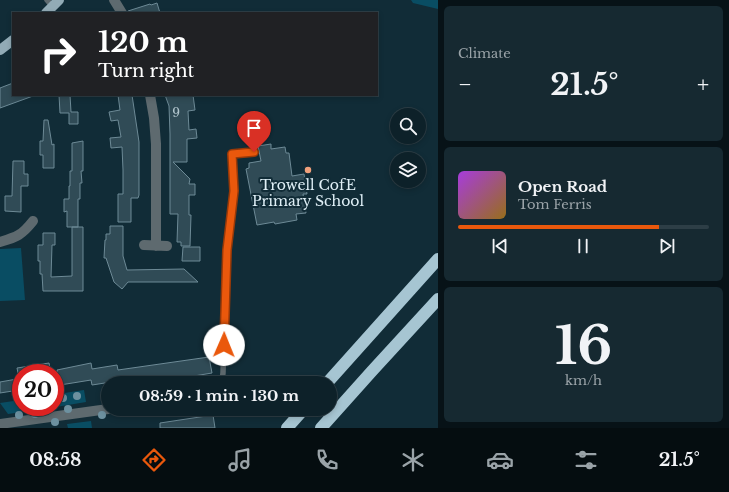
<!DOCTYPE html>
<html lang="en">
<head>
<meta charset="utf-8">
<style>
  body { margin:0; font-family:"Libre Baskerville",serif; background:#162931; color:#f1f3f6; height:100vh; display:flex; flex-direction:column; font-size:15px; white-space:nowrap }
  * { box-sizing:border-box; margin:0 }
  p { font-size:13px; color:#9aa3a8 }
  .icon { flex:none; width:22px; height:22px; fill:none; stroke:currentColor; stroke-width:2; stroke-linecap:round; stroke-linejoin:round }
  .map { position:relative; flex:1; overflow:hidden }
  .sheet { display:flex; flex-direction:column; gap:6px; padding:6px; background:#071217; width:291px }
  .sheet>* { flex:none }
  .banner { position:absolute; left:12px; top:12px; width:366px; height:84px; border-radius:0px; box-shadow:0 2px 6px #0003,0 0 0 1px #2d3e46; background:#202124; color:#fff; overflow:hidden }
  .controls { position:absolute; left:390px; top:108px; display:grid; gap:8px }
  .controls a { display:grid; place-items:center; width:36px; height:36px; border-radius:50%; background:#0d2129; box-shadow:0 2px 6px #0003,0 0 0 1px #2d3e46; font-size:20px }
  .speed { position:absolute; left:12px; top:364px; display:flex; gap:8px; font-size:20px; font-weight:700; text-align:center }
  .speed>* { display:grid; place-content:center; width:52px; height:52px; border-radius:50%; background:#0d2129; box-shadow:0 2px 6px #0003,0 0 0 1px #2d3e46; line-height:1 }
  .speed .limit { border:6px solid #d22; background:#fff; color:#111 }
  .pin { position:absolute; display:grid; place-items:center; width:34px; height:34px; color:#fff; margin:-41px -17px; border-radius:50% 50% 50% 0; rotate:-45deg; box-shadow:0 0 4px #0007 }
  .pin .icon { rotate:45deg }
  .me { position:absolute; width:44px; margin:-22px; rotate:1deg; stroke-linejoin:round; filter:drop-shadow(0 0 3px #0008) }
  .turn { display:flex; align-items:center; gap:14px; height:84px; padding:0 20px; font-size:18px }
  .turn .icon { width:52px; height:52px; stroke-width:2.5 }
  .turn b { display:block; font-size:28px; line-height:34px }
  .big { font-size:30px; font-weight:700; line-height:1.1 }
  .sheet .card { flex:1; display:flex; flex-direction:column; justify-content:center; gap:6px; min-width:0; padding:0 14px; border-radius:6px; background:#162931 }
  .sheet .dial { align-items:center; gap:0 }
  .dial b { font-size:52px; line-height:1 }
  .song { display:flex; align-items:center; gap:12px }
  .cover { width:48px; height:48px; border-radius:6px; background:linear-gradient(135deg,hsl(280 70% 55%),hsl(40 70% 35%)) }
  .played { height:4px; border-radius:2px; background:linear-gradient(90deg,#ea580c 80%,#2d3e46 80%) }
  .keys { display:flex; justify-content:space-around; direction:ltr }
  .heat { display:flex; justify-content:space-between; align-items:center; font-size:22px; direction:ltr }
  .trip { position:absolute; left:101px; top:376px; width:236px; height:40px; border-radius:20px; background:#0d2129; box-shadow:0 2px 6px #0003,0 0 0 1px #2d3e46; font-weight:700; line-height:40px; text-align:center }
  .menu { display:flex; height:64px; justify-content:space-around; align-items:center; background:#050d10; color:#9aa3a8 }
  .menu .icon { width:28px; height:28px }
  .menu .selected { color:#ea580c }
  .menu b { font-size:18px; color:#f1f3f6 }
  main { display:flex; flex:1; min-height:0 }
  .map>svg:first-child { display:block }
  .green { fill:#094d63 }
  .building { fill:#304b56; stroke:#6d8a96 }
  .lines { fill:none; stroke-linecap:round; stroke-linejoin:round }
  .lane { stroke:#5e6a6f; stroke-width:5.5 }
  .street { stroke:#5e6a6f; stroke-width:10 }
  .primary { stroke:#92abb6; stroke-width:10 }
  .highway { stroke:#a6c5d2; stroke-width:12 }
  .tree { fill:#6d91a0 }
  .route-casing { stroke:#983908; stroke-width:10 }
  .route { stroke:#ea580c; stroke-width:7 }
  .poi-dot { fill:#f1a17c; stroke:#112c37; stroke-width:1.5 }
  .labels { text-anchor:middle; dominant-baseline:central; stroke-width:4; stroke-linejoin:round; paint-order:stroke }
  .number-label { font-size:12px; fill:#b3c6ce }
  .poi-label { font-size:14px; fill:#dfeff6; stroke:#112c37 }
</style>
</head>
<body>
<main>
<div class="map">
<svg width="438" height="428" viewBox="0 0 438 428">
  <rect width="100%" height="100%" fill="#112c37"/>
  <!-- green -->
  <path class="green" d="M411,0H438V9L413,3Z
    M21,248L25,300L0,301V249Z
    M84,390L86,402L56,407L58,400V394Z
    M20,400L22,412L8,414L0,403Z
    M91,421L92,428H68L67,424Z"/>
  <!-- building -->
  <path class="building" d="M157,3L160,13H128V11L150,4L151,5Z
    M13,83V95H33V96L0,108V88Z
    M59,95H70L71,112H78V124H69V113H60Z
    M118,95H132L139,142V195L138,198H131V222H118V194H123V170L122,147L111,148L110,138L121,137L118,120L111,121L109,112L120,110Z
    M165,95H193L195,110L188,111L189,130L196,129L197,138L187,139V162H173L190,179L189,184H195V195H189V215H191L190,246H181V242H177L178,214H170V134L169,106Z
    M44,120H48L52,145L54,144V168H43V155H40V141H43Z
    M83,141V171H81L82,183H80V199H78V227H67V211L64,212V199H69V186H70V171H72V143Z
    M271,144V149L285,147L286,153H289L292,176L304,174L307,194H303L306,213L296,214L297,220L275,224L274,222L257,225L246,169L249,168V163L261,161L258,146Z
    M13,161H24V174H28V186H21V212L5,211V196H12Z
    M110,226H123V256L127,270L184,269L198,282H128L122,289L114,282L106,258H104L105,240H106V234H110Z
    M72,227H83V291H43L42,274H40V261H38V245H43V233H55V245H52L51,277L72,276Z
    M183,247H200V261H182Z
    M209,357L212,373L188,377V376L138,383H124V380L92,385L91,380L60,385L57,370L91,363L92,369L117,365L118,370Z
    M49,363L51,373H18L17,368Z
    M17,379L19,390L0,393V382Z
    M213,415L215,428H160V423Z"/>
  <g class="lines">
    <!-- lane -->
    <path class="lane" d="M47,0L53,7
      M220,383L222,380L223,373L227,250L233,208L234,191L232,155L254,152"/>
    <!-- street -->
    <path class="street" d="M114,0L122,13
      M150,95L154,118L156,144V246
      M0,242C17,237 22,235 33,221
      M144,245L167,246
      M0,424L108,409"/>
    <!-- primary -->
    <path class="primary" d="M46,13L59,0
      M0,50L13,40"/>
    <!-- highway -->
    <path class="highway" d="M327,383L438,259
      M287,428L304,409
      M321,428L372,371L438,299"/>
  </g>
  <!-- trees -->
  <g class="tree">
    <circle cx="77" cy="396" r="4"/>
    <circle cx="63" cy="398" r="4"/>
    <circle cx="68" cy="409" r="4"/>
    <circle cx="35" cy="414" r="4"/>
    <circle cx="19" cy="415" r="4"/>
    <circle cx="102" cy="415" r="4"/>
    <circle cx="55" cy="422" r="4"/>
  </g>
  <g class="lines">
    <defs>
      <path id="route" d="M224,345L227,250L232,208L234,191L232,154L254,152"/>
    </defs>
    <!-- route casing -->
    <use href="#route" class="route-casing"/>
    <!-- route -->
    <use href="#route" class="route"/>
  </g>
  <!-- markers -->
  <circle class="poi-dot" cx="308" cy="170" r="4"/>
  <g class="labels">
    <!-- number labels -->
    <g class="number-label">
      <text x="176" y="112">9</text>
    </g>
    <!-- poi labels -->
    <g class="poi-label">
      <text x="308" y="185">Trowell CofE<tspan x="308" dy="16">Primary School</tspan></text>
    </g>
  </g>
</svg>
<div class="controls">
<a><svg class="icon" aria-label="search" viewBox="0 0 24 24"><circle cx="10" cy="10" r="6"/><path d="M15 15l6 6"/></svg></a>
<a><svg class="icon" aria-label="layers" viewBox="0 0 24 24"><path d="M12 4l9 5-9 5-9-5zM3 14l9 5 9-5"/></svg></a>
</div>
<div class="speed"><div class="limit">20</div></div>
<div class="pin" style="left:254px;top:152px;background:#d93025"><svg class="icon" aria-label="arrive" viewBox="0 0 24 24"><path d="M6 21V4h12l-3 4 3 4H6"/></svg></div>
<svg class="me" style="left:224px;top:345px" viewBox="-20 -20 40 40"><circle r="19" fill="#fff"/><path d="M0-13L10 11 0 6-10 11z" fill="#ea580c"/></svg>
<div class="trip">08:59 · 1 min · 130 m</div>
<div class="banner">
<div class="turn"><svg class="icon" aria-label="right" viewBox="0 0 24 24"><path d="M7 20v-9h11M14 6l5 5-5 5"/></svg><div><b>120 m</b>Turn right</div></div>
</div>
</div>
<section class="sheet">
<div class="card"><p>Climate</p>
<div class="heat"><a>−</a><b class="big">21.5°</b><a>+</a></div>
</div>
<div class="card">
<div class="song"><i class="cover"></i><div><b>Open Road</b><p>Tom Ferris</p></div></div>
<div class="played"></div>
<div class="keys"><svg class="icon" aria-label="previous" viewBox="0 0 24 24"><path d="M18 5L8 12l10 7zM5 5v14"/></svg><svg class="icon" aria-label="pause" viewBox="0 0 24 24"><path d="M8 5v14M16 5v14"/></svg><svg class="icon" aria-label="next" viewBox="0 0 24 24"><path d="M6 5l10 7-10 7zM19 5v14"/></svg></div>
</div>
<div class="card dial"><b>16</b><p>km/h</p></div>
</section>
</main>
<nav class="menu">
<b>08:58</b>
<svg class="icon selected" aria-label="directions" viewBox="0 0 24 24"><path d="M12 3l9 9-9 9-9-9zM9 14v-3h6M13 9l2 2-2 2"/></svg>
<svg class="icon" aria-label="music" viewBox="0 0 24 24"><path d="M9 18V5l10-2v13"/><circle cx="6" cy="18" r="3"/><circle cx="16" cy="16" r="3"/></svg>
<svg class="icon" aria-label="phone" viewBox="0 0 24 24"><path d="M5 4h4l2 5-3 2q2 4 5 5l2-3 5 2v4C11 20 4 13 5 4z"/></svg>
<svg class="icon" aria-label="climate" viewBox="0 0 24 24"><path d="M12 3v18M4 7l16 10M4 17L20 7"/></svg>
<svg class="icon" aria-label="car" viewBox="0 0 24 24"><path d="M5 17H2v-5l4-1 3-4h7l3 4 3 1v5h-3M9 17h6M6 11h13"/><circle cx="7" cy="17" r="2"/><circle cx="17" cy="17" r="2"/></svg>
<svg class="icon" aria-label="filters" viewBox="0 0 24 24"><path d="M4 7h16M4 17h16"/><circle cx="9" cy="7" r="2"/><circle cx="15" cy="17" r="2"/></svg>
<b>21.5°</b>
</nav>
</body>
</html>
